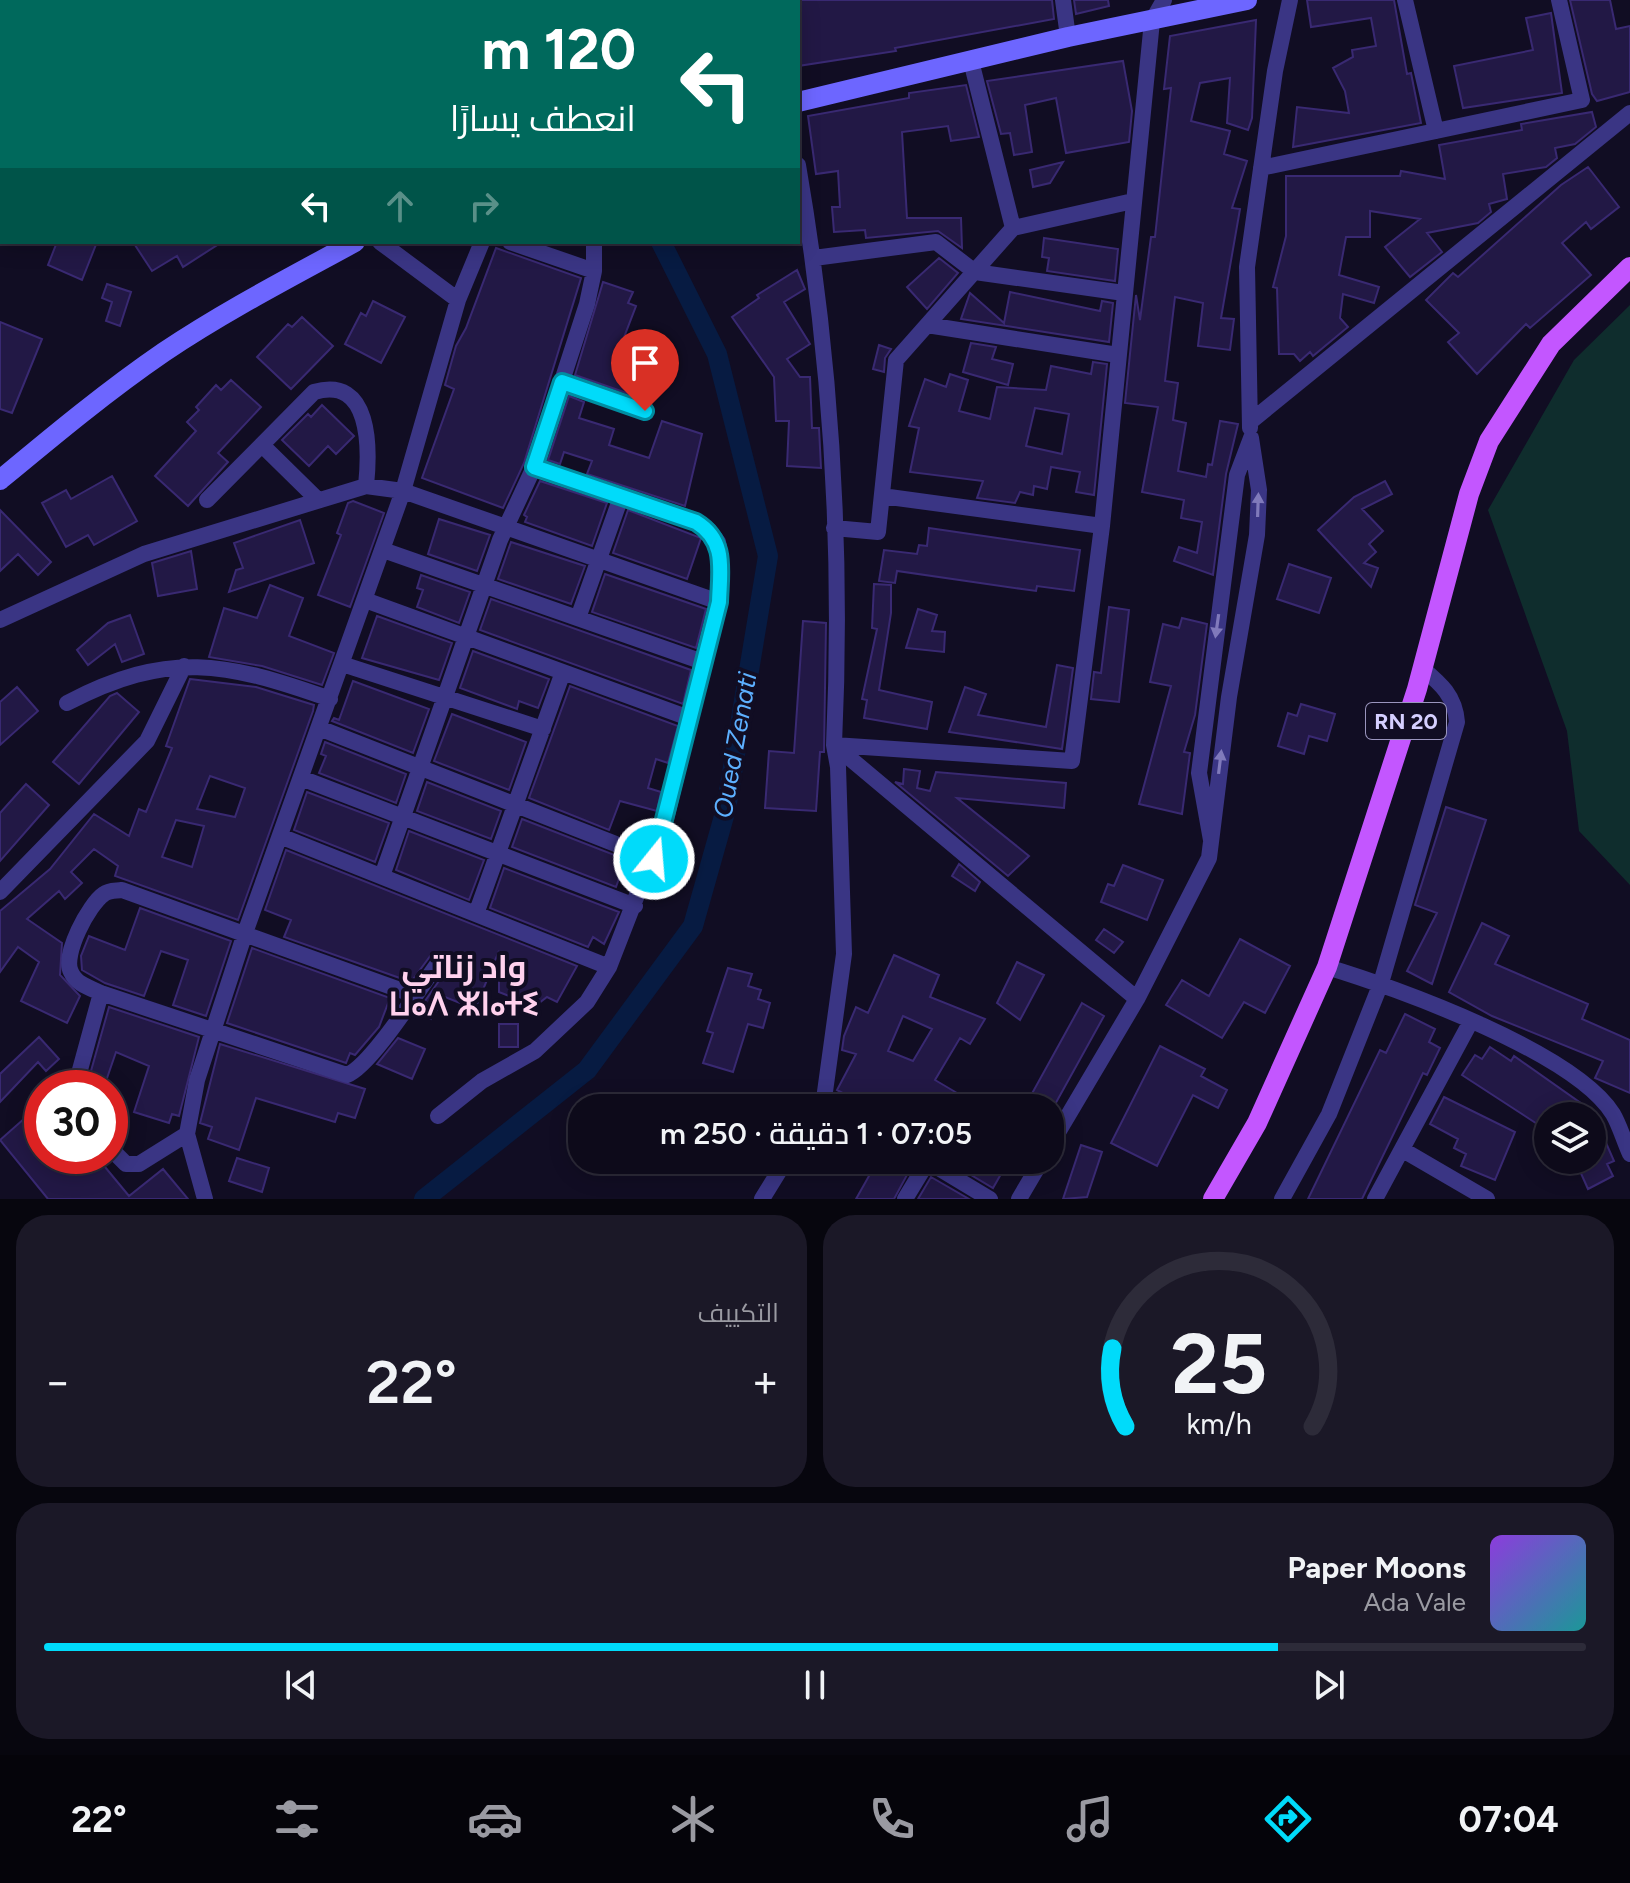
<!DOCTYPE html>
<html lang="ar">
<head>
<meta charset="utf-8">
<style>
  body { margin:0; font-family:Figtree,Cairo,"Noto Sans Tifinagh",sans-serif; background:#1b1827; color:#f1f3f6; direction:rtl; height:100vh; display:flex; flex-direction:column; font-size:30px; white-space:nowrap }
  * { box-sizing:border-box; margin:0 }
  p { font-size:26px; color:#9a9aa2 }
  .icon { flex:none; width:44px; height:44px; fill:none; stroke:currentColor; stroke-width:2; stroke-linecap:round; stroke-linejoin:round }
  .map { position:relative; height:1199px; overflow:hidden; direction:ltr }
  .side { display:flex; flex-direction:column; gap:16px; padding:16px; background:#07060e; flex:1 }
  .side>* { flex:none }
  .guide { position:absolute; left:0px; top:0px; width:800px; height:244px; box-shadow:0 4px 20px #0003,0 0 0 2px #2d2b39; direction:rtl; background:#00695c; color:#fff; overflow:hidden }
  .tools { position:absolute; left:1534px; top:1102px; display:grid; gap:16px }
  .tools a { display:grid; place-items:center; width:72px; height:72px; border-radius:50%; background:#0d0a1a; box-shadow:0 4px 20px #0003,0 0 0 2px #2d2b39; font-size:40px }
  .speed { position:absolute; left:24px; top:1070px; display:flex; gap:16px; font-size:40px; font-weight:700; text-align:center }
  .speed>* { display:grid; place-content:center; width:104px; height:104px; border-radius:50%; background:#0d0a1a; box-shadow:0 4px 20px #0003,0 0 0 2px #2d2b39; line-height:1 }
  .speed .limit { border:12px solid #d22; background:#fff; color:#111 }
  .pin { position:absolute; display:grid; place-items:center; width:68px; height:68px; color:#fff; margin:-82px -34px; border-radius:50% 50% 50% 0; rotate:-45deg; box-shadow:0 0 8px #0007 }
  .pin .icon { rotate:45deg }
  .me { position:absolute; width:88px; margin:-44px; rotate:17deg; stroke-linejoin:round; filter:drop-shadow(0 0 6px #0008) }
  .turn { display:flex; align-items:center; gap:28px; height:168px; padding:0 32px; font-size:36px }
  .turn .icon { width:104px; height:104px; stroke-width:2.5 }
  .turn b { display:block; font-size:56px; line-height:68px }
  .lanes { display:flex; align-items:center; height:76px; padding:0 32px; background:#0003; justify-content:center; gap:40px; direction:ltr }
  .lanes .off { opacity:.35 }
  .big { font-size:60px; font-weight:600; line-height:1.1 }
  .side .tile { flex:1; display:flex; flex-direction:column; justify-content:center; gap:12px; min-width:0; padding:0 28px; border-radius:32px; background:#1b1827 }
  .side .dial { align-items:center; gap:0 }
  .dial svg { height:208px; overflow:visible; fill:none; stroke:#2d2b39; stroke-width:7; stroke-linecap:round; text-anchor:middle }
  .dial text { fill:#f1f3f6; stroke:none }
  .song { display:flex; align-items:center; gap:24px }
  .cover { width:96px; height:96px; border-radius:12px; background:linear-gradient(135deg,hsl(270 70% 55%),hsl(180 70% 35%)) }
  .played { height:8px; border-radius:4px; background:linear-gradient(90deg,#00dbfa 80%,#2d2b39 80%) }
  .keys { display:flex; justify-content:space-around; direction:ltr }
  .heat { display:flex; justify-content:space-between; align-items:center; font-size:44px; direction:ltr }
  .side .tiles { flex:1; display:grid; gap:16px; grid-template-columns:1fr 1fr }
  .tile:last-child { grid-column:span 2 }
  .trip { position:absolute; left:568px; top:1094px; width:496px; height:80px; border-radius:32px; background:#0d0a1a; box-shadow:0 4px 20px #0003,0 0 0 2px #2d2b39; font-weight:600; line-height:80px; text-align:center; direction:rtl }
  .tabs { display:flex; height:128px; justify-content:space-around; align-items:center; background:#05040a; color:#9a9aa2 }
  .tabs .icon { width:56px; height:56px }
  .tabs .on { color:#00dbfa }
  .tabs b { font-size:36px; color:#f1f3f6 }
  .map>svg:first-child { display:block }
  .green { fill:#0f2d2d }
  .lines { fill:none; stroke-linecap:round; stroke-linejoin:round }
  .canal { stroke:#071b42; stroke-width:20 }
  .building { fill:#221845; stroke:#392972; stroke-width:2; fill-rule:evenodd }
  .street { stroke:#3a3584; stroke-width:16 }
  .secondary { stroke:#6d66ff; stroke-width:20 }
  .primary { stroke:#c356ff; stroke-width:20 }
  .oneway { fill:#807abb }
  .route-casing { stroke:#008ea2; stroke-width:20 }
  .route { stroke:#00dbfa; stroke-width:14 }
  .labels { text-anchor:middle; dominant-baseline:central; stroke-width:8; stroke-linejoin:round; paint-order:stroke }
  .shield { fill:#110d23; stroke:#9a95bd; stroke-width:2 }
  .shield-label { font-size:22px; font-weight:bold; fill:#d5cfff }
  .water-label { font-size:26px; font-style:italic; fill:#5db0ff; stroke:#110d23 }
  .district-label { font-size:32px; font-weight:bold; fill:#ffd1ed; stroke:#110d23 }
</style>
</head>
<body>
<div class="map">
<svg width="1630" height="1199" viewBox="0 0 1630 1199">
  <rect width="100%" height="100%" fill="#110d23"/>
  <!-- green -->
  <path class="green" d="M1630,305V885L1579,831L1567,731L1488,510L1574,360Z"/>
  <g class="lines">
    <!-- canal -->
    <path class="canal" d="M566,0L567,2
      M424,1199L587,1070L693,926L726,809L768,556L717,354L661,242"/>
  </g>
  <!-- building -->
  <path class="building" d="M798,0H1052L1054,19L895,48L896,51L798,66Z
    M1074,0H1108L1109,6L1076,14Z
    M1307,0H1394L1407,74L1411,73L1421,123L1293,147L1297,107L1349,113L1345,91L1333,68L1353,57L1352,50L1376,46L1371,18L1311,27Z
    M1570,0H1610L1616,29L1630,26V92L1597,101L1592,94Z
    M1551,13L1562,93L1463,108L1454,66L1533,50L1526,18Z
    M1256,20L1252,118L1248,130L1227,123L1230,78L1200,83L1191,121L1230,131L1224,154L1247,161L1232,208L1240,209L1221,318L1234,319L1230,350L1198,346L1203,303L1175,297L1165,381L1178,383L1173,420L1186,423L1178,471L1206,477L1208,464L1212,465L1220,421L1238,424L1226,474L1213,575L1174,561L1179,547L1197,553L1202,522L1181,518L1184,500L1142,492L1158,407L1125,403L1136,295L1140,320L1151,237H1155L1171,88L1164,89L1170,36Z
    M1123,61L1132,111L1129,142L1066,153L1056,98L1025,105L1032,152L1014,155L1010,133L1001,134L987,81Z
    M966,85L979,137L951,141L948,126L902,132L907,218H961L962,248L938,231L866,238L865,230L834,232L832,207H840L838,171L816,174L808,116L909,98V93Z
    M1592,112L1596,127L1575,144L1555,148L1557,158L1546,167L1503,174L1507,199L1489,204L1491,212L1478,223L1427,233L1442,252L1410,277L1385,247L1420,219L1370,211V237H1346L1339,275L1379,287L1374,303L1343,294L1340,318L1348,327L1313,356L1310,352L1300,361L1294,354H1279L1277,288L1273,287L1286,236V176H1400L1401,171L1445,179L1439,145L1522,130L1521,124Z
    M1063,162L1050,183L1033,187L1030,170Z
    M1588,167L1619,207L1591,229L1586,222L1562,243L1591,275L1530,328L1526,324L1477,374L1448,342L1459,333L1426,300L1453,273L1458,277L1561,185Z
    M1044,238L1118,249L1115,281L1047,271L1049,258L1042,257Z
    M57,242H97L82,280L48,265Z
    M133,242H222L183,267L177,256L152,271Z
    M496,248L581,278L524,463L503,508L422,478L454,389L445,385L456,346L466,328Z
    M939,258L958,273L927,309L907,287Z
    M797,270L805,289L784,302L810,344L787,359L800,377H810L812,428H819L821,468L787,466L789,421H776L774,377L732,317L759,298L757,295Z
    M603,282L633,292L628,303L636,306L623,340L663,354L644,399L575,375Z
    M107,284L131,292L120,326L106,321L112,302L102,298Z
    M1010,292L1100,311L1102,301L1113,303L1109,342L961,319L970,293L1004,323Z
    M373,301L405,317L381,363L345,344L361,313L366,316Z
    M302,317L333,346L291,389L257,357L288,324L292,327Z
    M0,322L42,339L12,413L0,409Z
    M971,343L996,347L992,359L1013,364L1008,385L963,372Z
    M879,345L891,349L885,358L884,372L873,369Z
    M1093,362L1107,364L1094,495L1076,492L1080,472L1051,467L1047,489L1034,486L1033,495L1020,492L1015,503L977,498L983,481L910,472L919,428L909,426L925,379L946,387L950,374L968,380L959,411L990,419L997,387L1046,390L1051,366L1091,374ZM1035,408L1069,414L1062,454L1026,446Z
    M231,380L261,407L218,453L228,462L188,506L155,476L196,431L187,422L199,410L196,407L216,385L221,390Z
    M569,396L584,402L579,418L614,429L609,445L649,458L662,421L702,434L685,506L587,474L592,461L564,452L560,464L548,460Z
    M322,405L354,436L336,454L328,446L309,466L282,440L308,414L311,417Z
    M112,476L137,521L94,545L88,535L66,547L42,503L66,490L71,499Z
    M540,481L607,503L592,546L525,522L527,517L524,515Z
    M1385,481L1392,494L1362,509L1383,531L1369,544L1376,552L1364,563L1378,568L1371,587L1318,530L1354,497Z
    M353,501L384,513L350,607L318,595L341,535L337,533L348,503Z
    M0,510L51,562L38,575L18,554L0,571Z
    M628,510L701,538L687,579L613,553Z
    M439,519L490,535L477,571L428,554Z
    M300,520L314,563L229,592L236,570L243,568L234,543Z
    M929,528L1080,550L1074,591L1037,586L1036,591L897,571L895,583L879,581L884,550L917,554L919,545L927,546Z
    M511,542L585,566L571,604L498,579Z
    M191,551L197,589L158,596L152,563Z
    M1289,564L1331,578L1319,613L1277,599Z
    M605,574L706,609L696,648L592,612Z
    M421,575L470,592L459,623L417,607L423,590L417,588Z
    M874,584L891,585V613L879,690L932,702L927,729L864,718L867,700L862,699L877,629L872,628Z
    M270,585L303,598L289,636L334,653L322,685L262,666L209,657L224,608L257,618Z
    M491,599L691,670L683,704L480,630Z
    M1109,607L1129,610L1119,702L1091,699L1094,672L1101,673Z
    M918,609L937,615L932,631L945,632L944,652L906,648Z
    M130,615L144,654L122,662L115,644L88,665L77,650L108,623Z
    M377,616L452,643L439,680L362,658Z
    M1182,618L1207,624L1195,715L1184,752L1190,753L1182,814L1139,804L1171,686L1150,682L1163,624L1179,628Z
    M803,621L826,623L824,752H820L816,811L765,808L769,751L794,753Z
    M473,651L549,679L538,708L519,701L517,709L460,688Z
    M1057,665L1073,668L1062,749L949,732L965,687L986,694L978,715L1046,727Z
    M190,679L256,687L314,705L313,711L238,920L115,876L118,866L94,849L71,872L82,883L65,899L59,891L27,919L62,943L60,975L80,996L67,1023L21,1001L39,962L18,947L0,972V911L50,869L94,814L129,836L139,809L146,812L172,748L166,746ZM210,776L245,788L235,817L197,809ZM176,820L204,826L192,867L162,857Z
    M353,681L429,709L413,753L332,721L334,718L339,720Z
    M570,686L678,726L668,763L656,759L648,788L661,792L657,811L620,801L609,830L529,798Z
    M17,687L38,711L0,745V702Z
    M117,693L139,712L79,784L53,762L110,696Z
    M1301,704L1335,714L1327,741L1309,736L1304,754L1278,746L1288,713L1297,716Z
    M452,714L526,742L509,790L434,761Z
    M325,742L406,774L396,803L319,773L326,756L321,754Z
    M904,769L920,771L917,788L930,791L936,772L1066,783L1064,808L957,798L1029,856L1008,876L895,782L903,784Z
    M427,782L501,811L491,839L417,811Z
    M26,784L49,805L0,861V813Z
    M307,792L389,823L375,862L294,830Z
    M1446,807L1486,820L1432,984L1407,971L1437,913L1415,905Z
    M522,819L635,863L633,868L624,865L616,887L512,847Z
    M409,831L484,860L469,900L396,870Z
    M286,850L577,966L557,1002L547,997L526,1013L514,998L499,992V951L475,1009L445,997L431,1019L418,1011L448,968L449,958L445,953L431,955L411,982L284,937L291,920L265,910Z
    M959,864L980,882L975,891L952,876Z
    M1123,865L1163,880L1147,920L1101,902L1108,884L1114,886Z
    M504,868L619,912L604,944L593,937L588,947L490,908Z
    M140,908L231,941L206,1016L173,1005L188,960L161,951L144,996L105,983L82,970L81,956L89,936L125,950Z
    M1482,923L1509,936L1495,964L1588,1004L1582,1019L1630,1040V1093L1595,1078L1603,1061L1492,1016L1449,992Z
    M1104,929L1123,942L1114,953L1096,940Z
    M1240,939L1290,966L1265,1013L1244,1002L1222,1038L1166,1005L1182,980L1209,996Z
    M252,948L390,998L379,1027L355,1055L350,1053L346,1063L227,1023Z
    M894,955L939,975L930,997L985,1019L970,1044L960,1038L935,1080L957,1093L948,1108H904L876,1097L870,1108L837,1090L856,1054L842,1050L844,1036L856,1007L868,1013ZM903,1016L932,1029L913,1061L888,1051Z
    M1017,962L1044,975L1020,1020L997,1003Z
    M728,968L752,974L748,986L761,990L758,999L770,1003L763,1028L748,1024L733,1072L703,1063L713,1033L707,1031Z
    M1082,1003L1104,1016L1053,1108H1024Z
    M109,1007L199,1037L179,1116L172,1114L169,1123L134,1112L149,1066L116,1052L105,1084L89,1078Z
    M1405,1014L1435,1029L1429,1042L1440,1048L1427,1075L1423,1073L1362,1199H1308L1380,1050L1386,1053Z
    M499,1024H518V1047H499Z
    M39,1037L59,1059L46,1071L38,1062L0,1102V1074Z
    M398,1038L425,1049L412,1079L377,1064Z
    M220,1044L365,1089L355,1118L338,1113L335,1122L256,1098L239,1150L208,1139L212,1127L200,1123Z
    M1160,1046L1205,1069L1201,1076L1227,1090L1218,1108L1193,1095L1157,1166L1111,1143Z
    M1490,1047L1511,1061L1514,1056L1592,1111L1614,1161L1607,1164L1613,1176L1588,1189L1575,1160H1592V1116H1548V1131L1462,1075L1475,1055L1482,1059Z
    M1444,1097L1515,1132L1495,1180L1461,1166L1466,1154L1454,1148L1458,1139L1430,1124Z
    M42,1103V1156H96L129,1196L163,1169L188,1199H48L0,1140Z
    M1081,1145L1102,1152L1087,1197L1063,1199Z
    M237,1158L269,1168L262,1192L229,1181Z
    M878,1160L914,1162L894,1199H856Z
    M946,1160H1009L993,1188Z
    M931,1177L969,1199H918Z"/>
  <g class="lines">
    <!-- street -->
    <path class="street" d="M501,0L502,2
      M612,0V2
      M1063,0L1068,37
      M1405,0L1436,131
      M798,165C831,356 843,552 834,745L838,767L844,954L824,1099L819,1108
      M1261,168L1582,100L1559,0
      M1013,228L1133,201
      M380,242L458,300
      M510,242L594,271
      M814,258L936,242L975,272L1124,293
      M927,325L1118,355
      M562,382L645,411
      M1250,422L1630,113
      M1250,428L1247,267L1275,71L1290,0
      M262,445L318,500
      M882,496L1102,526
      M207,500L314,392C371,375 370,448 366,486
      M834,528L878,532L896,360L1013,228L971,61
      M383,550L703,662
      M365,600L689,718
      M578,618L621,497
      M0,620L144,554L366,486L403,491L719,602
      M342,664L543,729
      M67,703C169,650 225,662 330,699
      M319,728L654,859
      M834,745L1072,761L1102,526L1152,21L1164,0
      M834,745L1137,999
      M301,778L635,906
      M280,836L609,967
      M382,876L500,540L534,467L587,304L594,271V242
      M0,892L147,741L184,666
      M476,914L563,672
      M1327,967C1397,988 1574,1052 1613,1114C1620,1126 1624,1141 1630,1154
      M414,995L122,890C116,891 109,890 104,894C89,904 62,955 71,972C76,984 90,988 101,993L347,1075C371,1066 421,986 439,962
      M75,1088L101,993
      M824,1099L838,1108
      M438,1116L482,1081L535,1051L587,1002L609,967L665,823L719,602L721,559L718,542L709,530L696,522L534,467
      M1050,1146L1137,999L1209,858L1229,697L1257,535L1259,490L1251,438L1237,475L1199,773L1211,840
      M110,1148L126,1164H139L187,1134
      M1403,1150L1487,1199
      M925,1160L990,1199
      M205,1199L187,1134L197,1080L245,933L403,491L458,300L482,242
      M762,1199L786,1160
      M905,1199L928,1161
      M1019,1199L1042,1160
      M1282,1199L1329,1114L1381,983L1457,722C1455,696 1441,684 1422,668
      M1375,1199L1470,1023"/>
    <!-- secondary -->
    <path class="secondary" d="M798,102L1068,37L1247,0
      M0,480C53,436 107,391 164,352C225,311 291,277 355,242"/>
    <!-- primary -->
    <path class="primary" d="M1213,1199L1257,1123L1327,967L1417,689L1469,494L1489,441L1551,344L1630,267"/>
  </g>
  <!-- one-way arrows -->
  <defs><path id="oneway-solid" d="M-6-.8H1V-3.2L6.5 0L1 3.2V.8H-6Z" transform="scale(2)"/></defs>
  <g class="oneway">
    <use href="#oneway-solid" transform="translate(1258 505) rotate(-88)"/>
    <use href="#oneway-solid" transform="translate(1217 626) rotate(98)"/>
    <use href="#oneway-solid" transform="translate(1220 762) rotate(-83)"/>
  </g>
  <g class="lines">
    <defs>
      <path id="route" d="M645,411L562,382L534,467L696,522C727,541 720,570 719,602L654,859"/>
    </defs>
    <!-- route casing -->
    <use href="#route" class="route-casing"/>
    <!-- route -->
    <use href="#route" class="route"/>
  </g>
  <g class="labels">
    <!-- shield labels -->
    <rect class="shield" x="1366" y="703" width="80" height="36" rx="6"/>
    <g class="shield-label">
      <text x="1406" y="721">RN 20</text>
    </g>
    <!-- water labels -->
    <g class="water-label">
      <text transform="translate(735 745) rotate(-80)">Oued Zenati</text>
    </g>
    <!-- district labels -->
    <g class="district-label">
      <text x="464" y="967">واد زناتي<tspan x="464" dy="37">ⵡⴰⴷ ⵣⵏⴰⵜⵉ</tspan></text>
    </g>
  </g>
</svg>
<div class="tools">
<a><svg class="icon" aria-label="layers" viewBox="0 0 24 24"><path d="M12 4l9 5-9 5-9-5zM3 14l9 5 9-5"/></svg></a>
</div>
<div class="speed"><div class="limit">30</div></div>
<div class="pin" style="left:645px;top:411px;background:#d93025"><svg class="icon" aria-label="arrive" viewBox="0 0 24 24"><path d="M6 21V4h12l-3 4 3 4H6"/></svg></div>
<svg class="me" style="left:654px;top:859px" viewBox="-20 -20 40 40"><circle r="17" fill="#00dbfa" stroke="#fff" stroke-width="3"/><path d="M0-11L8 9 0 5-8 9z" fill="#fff"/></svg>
<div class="trip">07:05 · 1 دقيقة · 250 m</div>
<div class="guide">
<div class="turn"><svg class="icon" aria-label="left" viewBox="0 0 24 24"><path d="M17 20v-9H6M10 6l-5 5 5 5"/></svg><div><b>120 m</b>انعطف يسارًا</div></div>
<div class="lanes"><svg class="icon" aria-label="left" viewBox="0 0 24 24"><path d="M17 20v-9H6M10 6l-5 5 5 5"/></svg><svg class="icon off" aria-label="ahead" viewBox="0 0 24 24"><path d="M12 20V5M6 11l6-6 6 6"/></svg><svg class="icon off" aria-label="right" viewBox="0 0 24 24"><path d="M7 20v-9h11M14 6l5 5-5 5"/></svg></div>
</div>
</div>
<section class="side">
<div class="tiles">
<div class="tile dial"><svg viewBox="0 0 100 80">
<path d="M14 69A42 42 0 1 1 86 69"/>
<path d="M14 69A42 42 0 0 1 9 39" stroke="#00dbfa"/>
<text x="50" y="56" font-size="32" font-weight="700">25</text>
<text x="50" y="72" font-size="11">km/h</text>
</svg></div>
<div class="tile"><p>التكييف</p>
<div class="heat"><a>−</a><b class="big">22°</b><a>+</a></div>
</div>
<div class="tile">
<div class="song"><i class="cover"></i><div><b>Paper Moons</b><p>Ada Vale</p></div></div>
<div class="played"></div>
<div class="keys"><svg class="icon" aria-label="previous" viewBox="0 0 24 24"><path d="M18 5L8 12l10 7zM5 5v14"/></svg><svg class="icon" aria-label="pause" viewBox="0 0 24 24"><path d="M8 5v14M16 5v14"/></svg><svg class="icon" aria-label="next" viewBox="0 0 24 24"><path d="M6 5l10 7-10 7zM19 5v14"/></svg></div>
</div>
</div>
</section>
<nav class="tabs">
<b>07:04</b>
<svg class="icon on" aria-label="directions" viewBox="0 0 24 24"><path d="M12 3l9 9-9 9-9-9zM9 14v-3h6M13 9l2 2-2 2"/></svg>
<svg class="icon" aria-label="music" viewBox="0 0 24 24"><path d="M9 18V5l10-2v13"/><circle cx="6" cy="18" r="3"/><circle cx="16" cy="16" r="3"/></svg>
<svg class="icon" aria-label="phone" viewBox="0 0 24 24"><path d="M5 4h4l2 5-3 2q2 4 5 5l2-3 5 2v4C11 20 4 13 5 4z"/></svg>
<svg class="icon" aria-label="climate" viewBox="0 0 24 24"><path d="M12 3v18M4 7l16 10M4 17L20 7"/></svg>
<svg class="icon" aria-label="car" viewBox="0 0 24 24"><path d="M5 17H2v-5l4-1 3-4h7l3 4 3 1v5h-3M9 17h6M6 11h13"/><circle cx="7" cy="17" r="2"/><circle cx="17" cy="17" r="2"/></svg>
<svg class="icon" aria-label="filters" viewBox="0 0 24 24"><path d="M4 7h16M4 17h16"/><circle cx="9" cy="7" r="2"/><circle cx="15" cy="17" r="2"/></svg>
<b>22°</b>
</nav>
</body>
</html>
